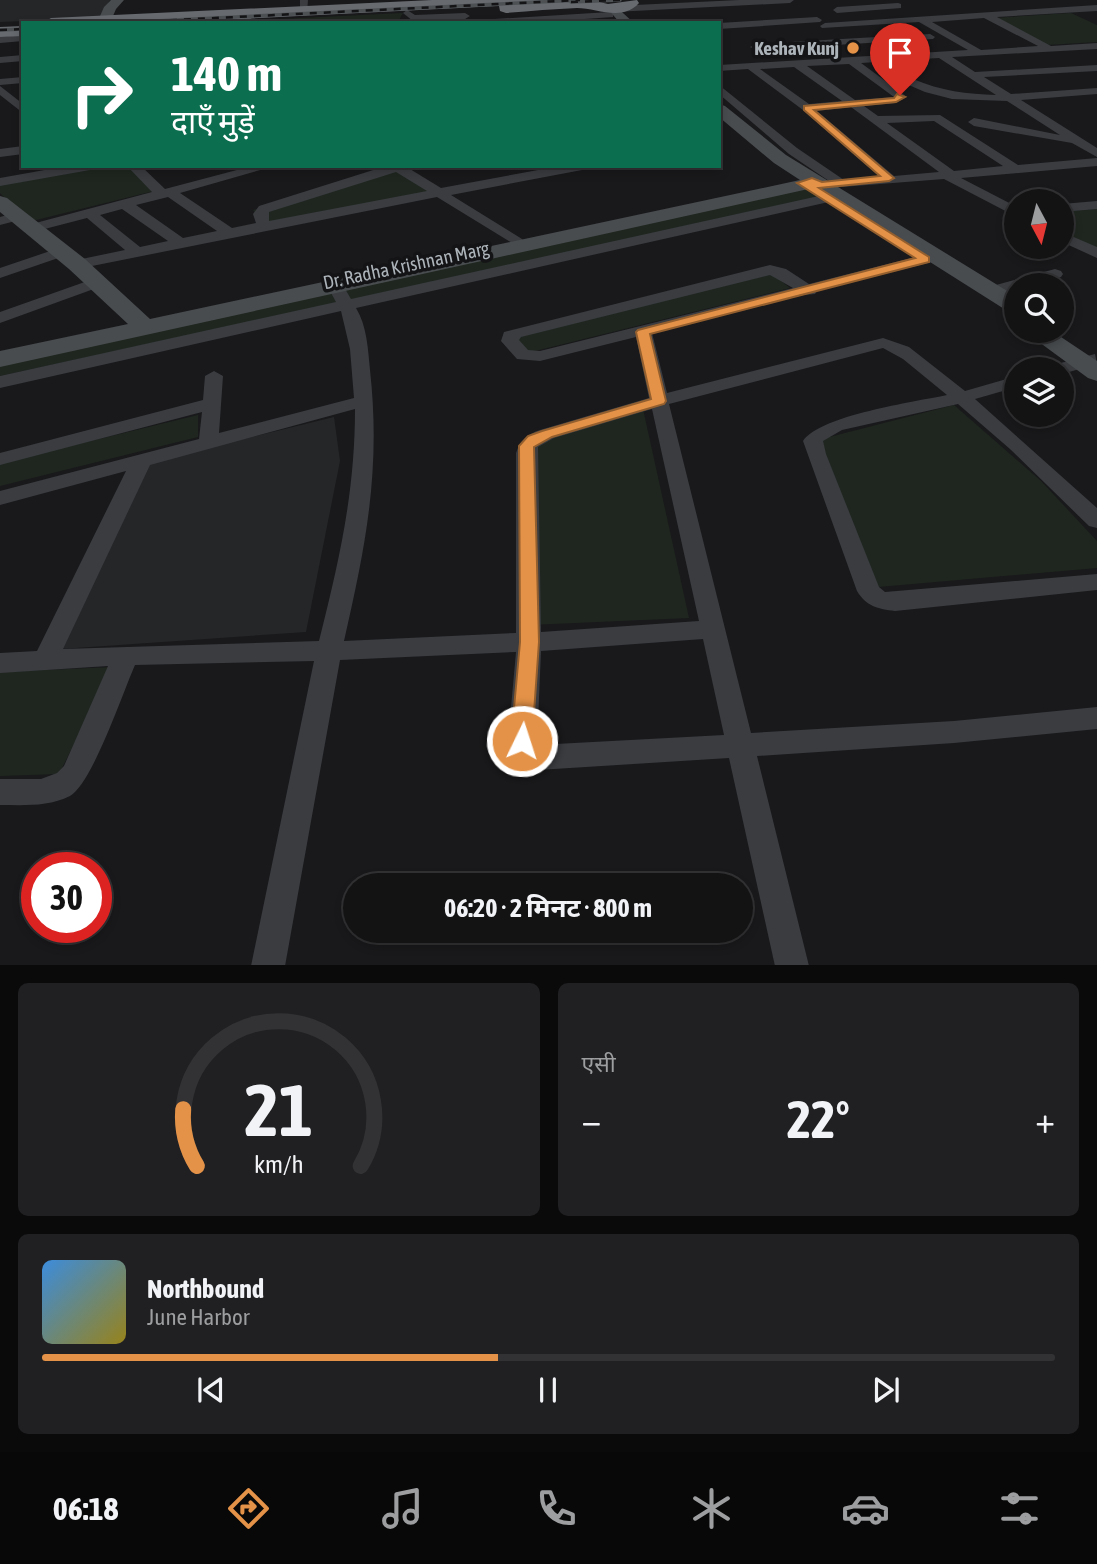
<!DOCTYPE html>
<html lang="hi">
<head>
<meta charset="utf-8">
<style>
  body { margin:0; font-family:"Asap Condensed","Noto Sans Devanagari",sans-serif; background:#202022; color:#f1f3f6; height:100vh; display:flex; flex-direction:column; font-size:26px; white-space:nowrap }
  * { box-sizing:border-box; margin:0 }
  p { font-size:23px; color:#9d9ea0 }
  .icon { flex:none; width:38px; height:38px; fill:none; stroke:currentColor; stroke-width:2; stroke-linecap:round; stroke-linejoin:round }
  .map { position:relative; height:965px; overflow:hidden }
  .panel { display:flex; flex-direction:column; gap:18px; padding:18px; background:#0a0a0b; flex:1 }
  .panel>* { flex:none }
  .guide { position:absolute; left:21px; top:21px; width:700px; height:147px; border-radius:0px; box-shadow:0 4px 10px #0003,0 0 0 2px #323234; background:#0b6e4f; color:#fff; overflow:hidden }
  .needle { width:46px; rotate:173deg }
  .fabs { position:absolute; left:1004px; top:189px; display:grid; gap:14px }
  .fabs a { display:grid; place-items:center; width:70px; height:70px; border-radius:50%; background:#131314; box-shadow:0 4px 10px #0003,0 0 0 2px #323234; font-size:35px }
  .speed { position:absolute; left:21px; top:852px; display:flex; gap:14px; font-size:35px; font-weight:700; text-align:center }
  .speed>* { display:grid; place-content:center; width:91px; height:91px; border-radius:50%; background:#131314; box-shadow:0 4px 10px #0003,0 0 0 2px #323234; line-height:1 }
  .speed .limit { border:10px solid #d22; background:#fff; color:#111 }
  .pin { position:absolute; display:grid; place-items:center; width:60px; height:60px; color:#fff; margin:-72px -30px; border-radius:50% 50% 50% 0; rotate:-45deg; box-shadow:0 0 7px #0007 }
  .pin .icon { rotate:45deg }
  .me { position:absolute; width:77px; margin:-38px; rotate:4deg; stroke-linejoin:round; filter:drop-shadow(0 0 5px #0008) }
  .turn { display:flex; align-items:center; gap:24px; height:147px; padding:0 35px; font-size:32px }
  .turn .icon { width:91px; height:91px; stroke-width:2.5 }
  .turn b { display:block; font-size:49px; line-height:60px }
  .big { font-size:52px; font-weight:700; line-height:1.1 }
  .panel .card { flex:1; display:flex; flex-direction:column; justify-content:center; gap:10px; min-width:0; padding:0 24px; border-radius:10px; background:#202022 }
  .panel .dial { align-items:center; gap:0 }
  .dial svg { height:182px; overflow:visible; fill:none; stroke:#323234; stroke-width:7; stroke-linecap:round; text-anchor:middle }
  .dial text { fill:#f1f3f6; stroke:none }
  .song { display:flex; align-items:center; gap:21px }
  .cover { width:84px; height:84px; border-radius:10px; background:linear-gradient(135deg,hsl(210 70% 55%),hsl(50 70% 35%)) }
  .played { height:7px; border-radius:4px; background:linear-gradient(90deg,#e49247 45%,#323234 45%) }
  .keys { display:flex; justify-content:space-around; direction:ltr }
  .heat { display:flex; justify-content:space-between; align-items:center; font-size:38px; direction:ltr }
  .panel .tiles { flex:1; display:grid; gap:18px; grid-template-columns:1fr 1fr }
  .card:last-child { grid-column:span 2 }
  .trip { position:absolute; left:343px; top:873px; width:410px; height:70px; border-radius:35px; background:#131314; box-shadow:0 4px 10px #0003,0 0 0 2px #323234; font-weight:700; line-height:70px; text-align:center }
  .tab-bar { display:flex; height:112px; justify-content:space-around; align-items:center; background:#080808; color:#9d9ea0 }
  .tab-bar .icon { width:49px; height:49px }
  .tab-bar .on { color:#e49247 }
  .tab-bar b { font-size:32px; color:#f1f3f6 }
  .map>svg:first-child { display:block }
  .built { fill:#252628 }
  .green { fill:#1f261f }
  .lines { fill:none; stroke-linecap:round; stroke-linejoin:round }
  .street { fill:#3a3c40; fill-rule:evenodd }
  .secondary { fill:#484c4f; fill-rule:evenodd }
  .highway { fill:#676b70; fill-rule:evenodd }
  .rail-casing { stroke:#4d5154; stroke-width:3.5 }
  .rail { stroke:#141416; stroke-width:2.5; stroke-dasharray:7; stroke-linecap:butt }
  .route { fill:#e49247; stroke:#945f2e; stroke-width:2 }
  .poi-dot { fill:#e49247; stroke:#141416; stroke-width:2.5 }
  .labels { text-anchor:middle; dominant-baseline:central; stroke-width:7; stroke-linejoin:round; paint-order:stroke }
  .far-poi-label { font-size:19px; font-weight:bold; fill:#acb3b9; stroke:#141416; text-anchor:end }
  .far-street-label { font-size:19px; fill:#acb3b9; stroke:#141416 }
</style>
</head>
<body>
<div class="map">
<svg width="1097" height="966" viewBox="0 0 1097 966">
  <rect width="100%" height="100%" fill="#19191b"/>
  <!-- built -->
  <path class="built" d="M0,0H110L100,18L0,22Z
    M334,417L340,461L306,632L47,650L140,464Z"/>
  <!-- green -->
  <path class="green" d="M403,13L399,20L277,23L279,19Z
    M1071,13L1097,25V42L1047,45L994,18Z
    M91,166H129L154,191L28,222L0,193V181Z
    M397,167L440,194L264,226L253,210Z
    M797,183L821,199L0,376V354Z
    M1097,209V253L1062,233V212Z
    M772,274L790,288L527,353L513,337Z
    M954,405L1041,481L1097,541V568L867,588L814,441Z
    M643,409L689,618L529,625L524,443Z
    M198,415V437L0,486V463Z
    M113,667L59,774L0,776V672Z"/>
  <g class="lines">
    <!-- street -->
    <path class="street" d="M300,0H308L307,13L300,11Z
      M739,0H794L790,3L614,12L610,9L614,6Z
      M898,3L901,4V8L837,13L833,10L837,7Z
      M1097,5V11L997,17L1051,46L1097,43V49L952,57L975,72L1097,65V71L984,77L1011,94L1097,88V94L1021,100L1097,148V157L1072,143L974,126L968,122L974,118L1060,135L1007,101L952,99L925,92L904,83L902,77L907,70L892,61L861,63L907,97L896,103L864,106L878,116L940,115L1018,165L1097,158V166L961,178L1017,207V217L944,179L816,189V183L829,181L789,154L719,94V85L797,148L844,180L880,177L803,110L748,69L719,71V65L968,50L919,22L822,28L820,26L825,23ZM984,18L1038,46L981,50L932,22ZM939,58L996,95C967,94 941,91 913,79L918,69L905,60ZM849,64L894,97L855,100L807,66ZM794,67L842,101L809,104L760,69ZM851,107L939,172L894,176L817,111ZM934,121L1003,166L954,171L887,123Z
      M407,10L415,15L465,13L470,16L465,19L413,21L403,13Z
      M610,12L613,13V17L528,23H474L478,20Z
      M817,17L822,20L820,22L719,29V23Z
      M245,18H251L253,23H243Z
      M202,19L205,20L207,23H197Z
      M930,34L935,37L933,39L755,50L750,47L755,44Z
      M23,35V41L0,43V37Z
      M23,55V61L0,63V57Z
      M23,77V83L0,85V79Z
      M0,86L23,104V113L0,95Z
      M23,146V154L0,157V149Z
      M67,166H96L90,170L0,186V178Z
      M127,166H141L165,189L252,166H274L180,193L232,228L256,223L253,214L259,206L386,166H405L441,188L560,166H588L582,170L451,195L522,239L524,242L517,246L437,197L77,269L69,264L72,261L125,250L87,218L33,232L26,228L28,225L152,192ZM396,172L427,191L269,221V212ZM168,197L217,231L183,238L136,205ZM122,209L168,241L140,247L100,215Z
      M828,194L835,198L833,201L356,308C367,326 368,349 370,370C381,470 366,544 344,641L516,633V453C520,440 528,434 540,430L649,398L636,337L540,361L517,359L501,341L504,332L770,265L786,269L809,284L935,252L940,254L943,257L940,260L817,291L815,294L804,295L652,333L667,393L883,338L909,347L965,391L1017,376V387L975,399L1097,508V528L1089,526L1010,449L958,404L842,430L823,441L826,454L879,587L885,592L1097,574V590L895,611C878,609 866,606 857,591L803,441C821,415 914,402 947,395L903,359L883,348L669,404L751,733L954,721L1097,707V729L954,743L757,756L809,966H775L729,758L538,770L517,761L508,741L516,652L340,660L285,966H251L314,661L135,665C123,692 92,784 70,796C48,807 24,805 0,805V779H41L57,773L64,766L108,666L0,673V653L37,651L126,471L0,505V491L199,439L202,412L0,465V453L203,400L205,376L214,371L223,376L219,433L354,398L350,349L341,311L0,388V376L336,302L324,280L332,275L338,277L351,299ZM770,275L793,288L540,351L528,350L519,340L521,337ZM355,409C355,493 339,561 319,641L63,649L150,465ZM652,409L699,621L541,632L538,447L554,438ZM703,639L724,735L537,745L541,651Z
      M1097,201V209L1062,212V204Z
      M18,212L23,213V219L0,225V217Z
      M1062,232L1097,247V258L1062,242Z
      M62,247L70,252L67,255L0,278V268Z
      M1055,269L1061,271L1063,274L1061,277L1031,285H1017V289L991,296L983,291L985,288Z
      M96,278L104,283L102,286L0,323V312Z
      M1095,354L1097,364L1062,374V369H1050L1053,365Z"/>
    <!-- secondary -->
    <path class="secondary" d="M111,0H124L116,9L110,23H97L104,7Z
      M613,4L634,23H620L607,8Z
      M719,104L725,106L786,155L1017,297V314L1009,312L813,188L0,367V351L128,324L69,269L0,212V196L7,198L85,259L150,319L800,180L774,163L719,117Z
      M1024,331H1052L1097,361V381L1088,378Z"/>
    <!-- highway -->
    <path class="highway" d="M432,0H591L608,4L637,0L639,3C622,22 597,8 577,8C553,9 530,11 506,13L500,11L499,6L161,23H43L51,18Z
      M23,26V36L0,37V27Z"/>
    <defs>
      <path id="rail" d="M571,2L620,0
        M114,23L580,0
        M0,30L23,29"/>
    </defs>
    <!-- rail casing -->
    <use href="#rail" class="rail-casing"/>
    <!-- rail -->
    <use href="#rail" class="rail"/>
  </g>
  <!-- route -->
  <path class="route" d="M897,94L905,97L896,102L814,110L894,178L889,181L819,188L929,257V262L650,334L666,401L664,404L552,437L534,447L539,642L532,741L529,748L522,750L514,748L511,741L520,642L519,446L528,436L542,431L651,399L636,332L638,330L915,258L797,183L812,178L822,182L880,176L804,110V106L894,98Z"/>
  <!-- markers -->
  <circle class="poi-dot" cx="853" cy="48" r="7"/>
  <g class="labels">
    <!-- far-poi labels -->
    <g class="far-poi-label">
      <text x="839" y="48">Keshav Kunj</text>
    </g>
    <!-- far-street labels -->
    <g class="far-street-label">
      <text transform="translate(406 265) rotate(-12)">Dr. Radha Krishnan Marg</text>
    </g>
  </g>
</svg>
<div class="fabs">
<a><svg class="needle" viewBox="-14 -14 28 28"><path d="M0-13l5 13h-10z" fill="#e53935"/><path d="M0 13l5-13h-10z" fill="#9d9ea0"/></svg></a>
<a><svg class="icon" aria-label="search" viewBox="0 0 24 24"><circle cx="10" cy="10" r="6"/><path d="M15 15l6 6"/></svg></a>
<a><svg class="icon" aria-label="layers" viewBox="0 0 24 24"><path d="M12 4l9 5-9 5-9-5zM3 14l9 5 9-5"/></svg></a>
</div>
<div class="speed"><div class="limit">30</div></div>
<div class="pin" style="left:900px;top:95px;background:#d93025"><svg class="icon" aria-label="arrive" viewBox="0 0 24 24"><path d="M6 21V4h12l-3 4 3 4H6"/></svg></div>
<svg class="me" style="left:522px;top:741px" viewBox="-20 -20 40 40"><circle r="17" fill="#e49247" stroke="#fff" stroke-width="3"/><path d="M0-11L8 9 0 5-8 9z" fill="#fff"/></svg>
<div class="trip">06:20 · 2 मिनट · 800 m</div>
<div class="guide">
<div class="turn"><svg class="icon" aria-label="right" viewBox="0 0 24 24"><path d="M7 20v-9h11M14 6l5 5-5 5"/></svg><div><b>140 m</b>दाएँ मुड़ें</div></div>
</div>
</div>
<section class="panel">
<div class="tiles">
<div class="card dial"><svg viewBox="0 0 100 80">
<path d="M14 69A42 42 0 1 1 86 69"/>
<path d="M14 69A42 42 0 0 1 8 44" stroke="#e49247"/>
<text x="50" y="56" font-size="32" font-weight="700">21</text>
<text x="50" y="72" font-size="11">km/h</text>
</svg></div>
<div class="card"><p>एसी</p>
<div class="heat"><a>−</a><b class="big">22°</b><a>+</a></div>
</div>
<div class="card">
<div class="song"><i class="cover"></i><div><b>Northbound</b><p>June Harbor</p></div></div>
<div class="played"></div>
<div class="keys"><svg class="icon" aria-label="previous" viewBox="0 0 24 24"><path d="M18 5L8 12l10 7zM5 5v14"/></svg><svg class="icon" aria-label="pause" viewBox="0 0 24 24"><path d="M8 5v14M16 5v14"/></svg><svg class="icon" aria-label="next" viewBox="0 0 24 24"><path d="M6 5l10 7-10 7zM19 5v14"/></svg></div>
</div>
</div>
</section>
<nav class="tab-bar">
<b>06:18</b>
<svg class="icon on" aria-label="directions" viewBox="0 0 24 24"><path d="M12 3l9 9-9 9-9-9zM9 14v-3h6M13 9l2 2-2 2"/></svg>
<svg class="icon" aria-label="music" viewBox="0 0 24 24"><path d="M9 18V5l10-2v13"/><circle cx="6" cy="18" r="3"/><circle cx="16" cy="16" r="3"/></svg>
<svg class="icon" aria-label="phone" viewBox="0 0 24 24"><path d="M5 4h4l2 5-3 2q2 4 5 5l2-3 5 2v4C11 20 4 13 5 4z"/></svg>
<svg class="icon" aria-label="climate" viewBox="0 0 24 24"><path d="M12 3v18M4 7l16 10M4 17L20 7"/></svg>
<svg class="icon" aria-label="car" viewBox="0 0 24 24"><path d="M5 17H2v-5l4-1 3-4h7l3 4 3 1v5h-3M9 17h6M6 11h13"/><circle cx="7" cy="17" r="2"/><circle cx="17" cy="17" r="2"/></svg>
<svg class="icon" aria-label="filters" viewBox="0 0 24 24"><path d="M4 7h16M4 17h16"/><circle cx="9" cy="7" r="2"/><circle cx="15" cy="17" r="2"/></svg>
</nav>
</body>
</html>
